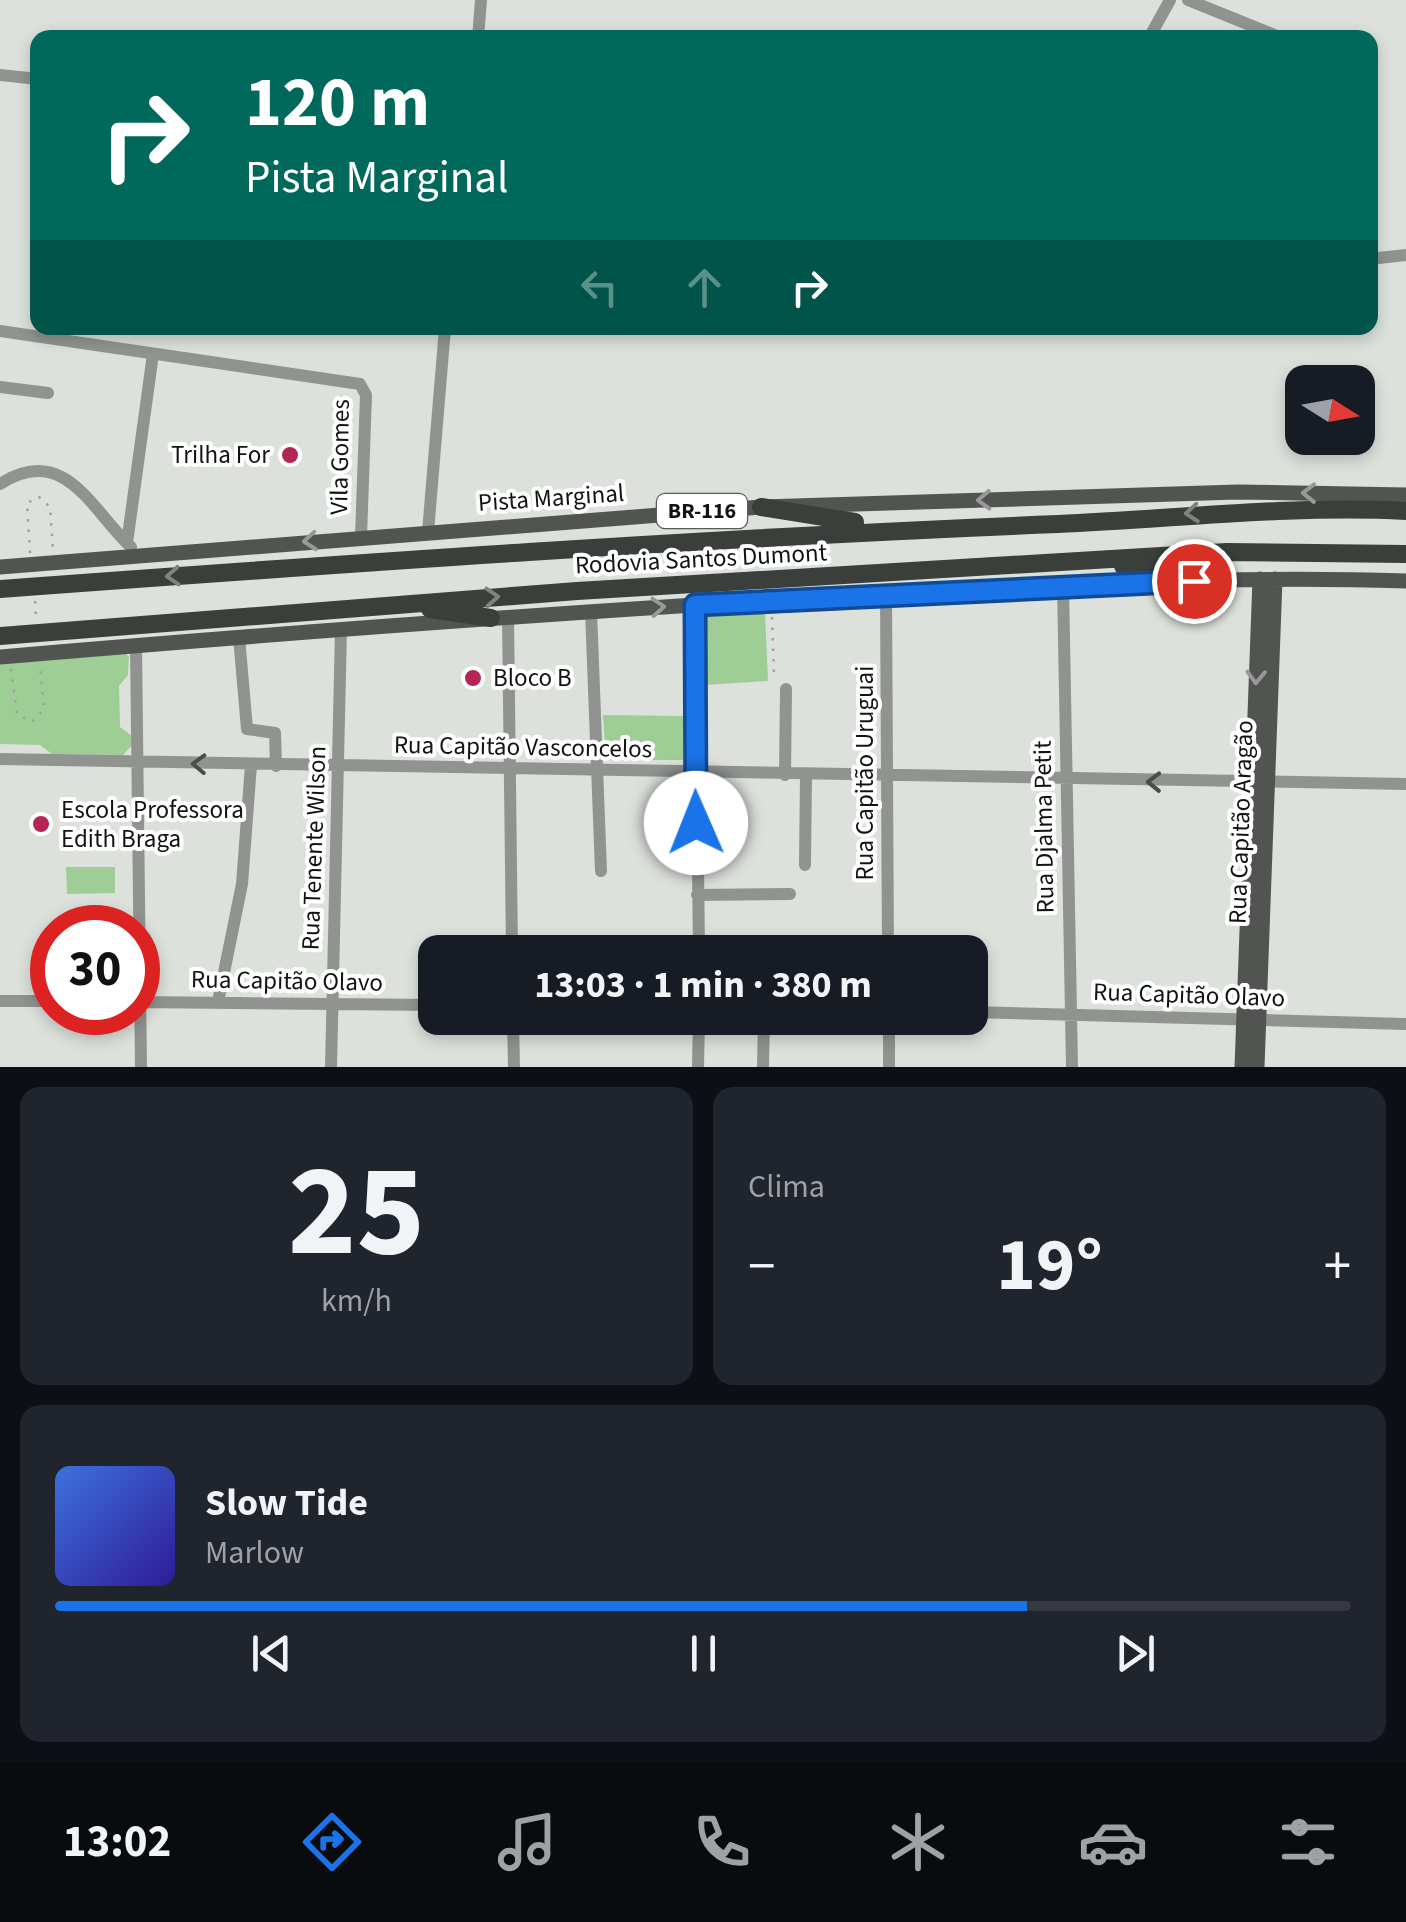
<!DOCTYPE html>
<html lang="pt">
<head>
<meta charset="utf-8">
<style>
  body { margin:0; font-family:"Source Sans 3",sans-serif; background:#20242c; color:#f1f3f6; height:100vh; display:flex; flex-direction:column; font-size:38px; white-space:nowrap }
  * { box-sizing:border-box; margin:0 }
  p { font-size:32px; color:#9ea1a6 }
  .icon { flex:none; width:55px; height:55px; fill:none; stroke:currentColor; stroke-width:2; stroke-linecap:round; stroke-linejoin:round }
  .map { position:relative; height:1067px; overflow:hidden }
  .details { display:flex; flex-direction:column; gap:20px; padding:20px; background:#0d0f14; flex:1 }
  .details>* { flex:none }
  .guide { position:absolute; left:30px; top:30px; width:1348px; height:305px; border-radius:20px; box-shadow:0 5px 15px #0003; background:#00695c; color:#fff; overflow:hidden }
  .needle { width:65px; rotate:101deg }
  .tools { position:absolute; left:1285px; top:365px; display:grid; gap:20px }
  .tools a { display:grid; place-items:center; width:90px; height:90px; border-radius:20px; background:#171b24; box-shadow:0 5px 15px #0003; font-size:50px }
  .speed { position:absolute; left:30px; top:905px; display:flex; gap:20px; font-size:50px; font-weight:700; text-align:center }
  .speed>* { display:grid; place-content:center; width:130px; height:130px; border-radius:50%; background:#171b24; box-shadow:0 5px 15px #0003; line-height:1 }
  .speed .limit { border:15px solid #d22; background:#fff; color:#111 }
  .pin { position:absolute; display:grid; place-items:center; width:85px; height:85px; color:#fff; margin:-42px; border:5px solid #fff; border-radius:50%; box-shadow:0 2px 10px #0007 }
  .me { position:absolute; width:110px; margin:-55px; rotate:359deg; stroke-linejoin:round; filter:drop-shadow(0 0 8px #0008) }
  .turn { display:flex; align-items:center; gap:35px; height:210px; padding:0 50px; font-size:45px }
  .turn .icon { width:130px; height:130px; stroke-width:2.5 }
  .turn b { display:block; font-size:70px; line-height:85px }
  .lanes { display:flex; align-items:center; height:95px; padding:0 50px; background:#0003; justify-content:center; gap:50px; direction:ltr }
  .lanes .off { opacity:.35 }
  .big { font-size:75px; font-weight:700; line-height:1.1 }
  .details .widget { flex:1; display:flex; flex-direction:column; justify-content:center; gap:15px; min-width:0; padding:0 35px; border-radius:20px; background:#20242c }
  .details .dial { align-items:center; gap:0 }
  .dial b { font-size:130px; line-height:1 }
  .song { display:flex; align-items:center; gap:30px }
  .cover { width:120px; height:120px; border-radius:15px; background:linear-gradient(135deg,hsl(220 70% 55%),hsl(250 70% 35%)) }
  .played { height:10px; border-radius:5px; background:linear-gradient(90deg,#1a73e8 75%,#363941 75%) }
  .keys { display:flex; justify-content:space-around; direction:ltr }
  .heat { display:flex; justify-content:space-between; align-items:center; font-size:55px; direction:ltr }
  .details .tiles { flex:1; display:grid; gap:20px; grid-template-columns:1fr 1fr }
  .widget:last-child { grid-column:span 2 }
  .trip { position:absolute; left:418px; top:935px; width:570px; height:100px; border-radius:20px; background:#171b24; box-shadow:0 5px 15px #0003; font-weight:700; line-height:100px; text-align:center }
  .menu { display:flex; height:160px; justify-content:space-around; align-items:center; background:#090b0e; color:#9ea1a6 }
  .menu .icon { width:70px; height:70px }
  .menu .selected { color:#1a73e8 }
  .menu b { font-size:45px; color:#f1f3f6 }
  .map>svg:first-child { display:block }
  .green { fill:#9ecd96 }
  .lines { fill:none; stroke-linecap:round; stroke-linejoin:round }
  .path { stroke:#9fa29f; stroke-width:2.5; stroke-dasharray:2.5 8; stroke-linecap:butt }
  .minor { stroke:#919391; stroke-width:12 }
  .major { stroke:#515451; stroke-width:15 }
  .highway { stroke:#3b3f3b; stroke-width:18 }
  .oneway { stroke:#979897 }
  .oneway2 { stroke:#808280 }
  .oneway3 { stroke:#4b4d4b }
  .route-casing { stroke:#114b97; stroke-width:25 }
  .route { stroke:#1a73e8; stroke-width:18 }
  .poi-dot { fill:#b62654; stroke:#fff; stroke-width:4 }
  .labels { text-anchor:middle; dominant-baseline:central; stroke-width:8; stroke-linejoin:round; paint-order:stroke }
  .shield { fill:#fff; stroke:#595a59; stroke-width:2.5 }
  .shield-label { font-size:22px; font-weight:bold; fill:#121312 }
  .poi-label { font-size:25px; fill:#121312; stroke:#fff; text-anchor:start }
  .street-label { font-size:25px; fill:#121312; stroke:#fff }
</style>
</head>
<body>
<div class="map">
<svg width="1406" height="1067" viewBox="0 0 1406 1067">
  <rect width="100%" height="100%" fill="#dce1dc"/>
  <!-- green -->
  <path class="green" d="M704,612H765L768,681L704,685Z
    M123,652L129,656L128,675L119,686L120,727L132,736L133,744L123,755L52,754L40,745L0,744V663Z
    M603,715L683,716V760H606Z
    M66,867H115V893L67,894Z"/>
  <g class="lines">
    <!-- path -->
    <path class="path" d="M30,553L27,503L39,497L50,507L53,550
      M35,601L36,618
      M772,617L774,675
      M11,669L17,714L32,722L44,709L40,666"/>
    <!-- minor -->
    <path class="minor" d="M1188,0L1282,38
      M478,38L481,0
      M1149,38L1170,0
      M0,75L38,79
      M1370,259L1406,255
      M0,331L360,384L366,395L361,537
      M0,387L48,393
      M0,484C65,442 92,511 131,547
      M428,532L445,328
      M127,543L153,354
      M1063,585L1072,1067
      M886,594L888,952
      M695,605L699,952
      M591,611L601,871
      M508,616L512,952
      M239,637L247,729L275,733L276,766
      M136,645L141,1067
      M0,759L1406,784
      M785,775L786,689
      M805,865L806,776
      M697,895L790,894
      M0,1001H52
      M138,1002L435,1005
      M218,1002L242,884L251,765
      M970,1012L1406,1024
      M513,1018L514,1067
      M889,1018V1067
      M331,1067L341,630
      M698,1067L699,1018
      M763,1067L764,1018"/>
    <!-- major -->
    <path class="major" d="M0,567L761,507L1237,492L1406,495
      M0,657C282,633 564,612 846,596C1032,586 1219,575 1406,581
      M1242,1067L1260,579
      M1257,1067L1275,579"/>
    <!-- highway -->
    <path class="highway" d="M761,507L855,522
      M1123,566L1194,581
      M0,589C353,563 705,538 1058,524C1175,519 1289,505 1406,511
      M430,609L491,618
      M0,636L577,591L1227,552L1406,554"/>
  </g>
  <!-- one-way arrows -->
  <defs><path id="oneway-chevron" d="M-2-3.5L2.5 0L-2 3.5" fill="none" stroke-width="1.6" stroke-linecap="round" stroke-linejoin="round" transform="scale(2.5)"/></defs>
  <g class="oneway">
    <use href="#oneway-chevron" transform="translate(1309 493) rotate(-179)"/>
    <use href="#oneway-chevron" transform="translate(984 500) rotate(178)"/>
    <use href="#oneway-chevron" transform="translate(310 541) rotate(175)"/>
    <use href="#oneway-chevron" transform="translate(658 607) rotate(-4)"/>
    <use href="#oneway-chevron" transform="translate(1256 677) rotate(92)"/>
  </g>
  <g class="oneway2">
    <use href="#oneway-chevron" transform="translate(1192 513) rotate(175)"/>
    <use href="#oneway-chevron" transform="translate(173 576) rotate(176)"/>
    <use href="#oneway-chevron" transform="translate(492 597) rotate(-4)"/>
  </g>
  <g class="oneway3">
    <use href="#oneway-chevron" transform="translate(199 764) rotate(-178)"/>
    <use href="#oneway-chevron" transform="translate(1154 782) rotate(-179)"/>
  </g>
  <g class="lines">
    <defs>
      <path id="route" d="M696,823L695,605L1194,581"/>
    </defs>
    <!-- route casing -->
    <use href="#route" class="route-casing"/>
    <!-- route -->
    <use href="#route" class="route"/>
  </g>
  <!-- markers -->
  <g class="poi-dot">
    <circle cx="290" cy="455" r="10"/>
    <circle cx="473" cy="678" r="10"/>
    <circle cx="41" cy="824" r="10"/>
  </g>
  <g class="labels">
    <!-- shield labels -->
    <rect class="shield" x="657" y="494" width="90" height="34" rx="8"/>
    <g class="shield-label">
      <text x="702" y="511">BR-116</text>
    </g>
    <!-- poi labels -->
    <g class="poi-label">
      <text x="270" y="455" text-anchor="end">Trilha For</text>
      <text x="493" y="678">Bloco B</text>
      <text x="61" y="810">Escola Professora<tspan x="61" dy="29">Edith Braga</tspan></text>
    </g>
    <!-- street labels -->
    <g class="street-label">
      <text transform="translate(340 457) rotate(-89)">Vila Gomes</text>
      <text transform="translate(551 498) rotate(-4)">Pista Marginal</text>
      <text transform="translate(701 559) rotate(-3)">Rodovia Santos Dumont</text>
      <text transform="translate(523 747) rotate(1)">Rua Capitão Vasconcelos</text>
      <text transform="translate(865 773) rotate(-90)">Rua Capitão Uruguai</text>
      <text transform="translate(1241 822) rotate(-88)">Rua Capitão Aragão</text>
      <text transform="translate(1044 827) rotate(-91)">Rua Djalma Petit</text>
      <text transform="translate(314 848) rotate(-88)">Rua Tenente Wilson</text>
      <text transform="translate(287 981) rotate(1)">Rua Capitão Olavo</text>
      <text transform="translate(1189 995) rotate(2)">Rua Capitão Olavo</text>
    </g>
  </g>
</svg>
<div class="tools">
<a><svg class="needle" viewBox="-14 -14 28 28"><path d="M0-13l5 13h-10z" fill="#e53935"/><path d="M0 13l5-13h-10z" fill="#9ea1a6"/></svg></a>
</div>
<div class="speed"><div class="limit">30</div></div>
<div class="pin" style="left:1194px;top:581px;background:#d93025"><svg class="icon" aria-label="arrive" viewBox="0 0 24 24"><path d="M6 21V4h12l-3 4 3 4H6"/></svg></div>
<svg class="me" style="left:696px;top:823px" viewBox="-20 -20 40 40"><circle r="19" fill="#fff"/><path d="M0-13L10 11 0 6-10 11z" fill="#1a73e8"/></svg>
<div class="trip">13:03 · 1 min · 380 m</div>
<div class="guide">
<div class="turn"><svg class="icon" aria-label="right" viewBox="0 0 24 24"><path d="M7 20v-9h11M14 6l5 5-5 5"/></svg><div><b>120 m</b>Pista Marginal</div></div>
<div class="lanes"><svg class="icon off" aria-label="left" viewBox="0 0 24 24"><path d="M17 20v-9H6M10 6l-5 5 5 5"/></svg><svg class="icon off" aria-label="ahead" viewBox="0 0 24 24"><path d="M12 20V5M6 11l6-6 6 6"/></svg><svg class="icon" aria-label="right" viewBox="0 0 24 24"><path d="M7 20v-9h11M14 6l5 5-5 5"/></svg></div>
</div>
</div>
<section class="details">
<div class="tiles">
<div class="widget dial"><b>25</b><p>km/h</p></div>
<div class="widget"><p>Clima</p>
<div class="heat"><a>−</a><b class="big">19°</b><a>+</a></div>
</div>
<div class="widget">
<div class="song"><i class="cover"></i><div><b>Slow Tide</b><p>Marlow</p></div></div>
<div class="played"></div>
<div class="keys"><svg class="icon" aria-label="previous" viewBox="0 0 24 24"><path d="M18 5L8 12l10 7zM5 5v14"/></svg><svg class="icon" aria-label="pause" viewBox="0 0 24 24"><path d="M8 5v14M16 5v14"/></svg><svg class="icon" aria-label="next" viewBox="0 0 24 24"><path d="M6 5l10 7-10 7zM19 5v14"/></svg></div>
</div>
</div>
</section>
<nav class="menu">
<b>13:02</b>
<svg class="icon selected" aria-label="directions" viewBox="0 0 24 24"><path d="M12 3l9 9-9 9-9-9zM9 14v-3h6M13 9l2 2-2 2"/></svg>
<svg class="icon" aria-label="music" viewBox="0 0 24 24"><path d="M9 18V5l10-2v13"/><circle cx="6" cy="18" r="3"/><circle cx="16" cy="16" r="3"/></svg>
<svg class="icon" aria-label="phone" viewBox="0 0 24 24"><path d="M5 4h4l2 5-3 2q2 4 5 5l2-3 5 2v4C11 20 4 13 5 4z"/></svg>
<svg class="icon" aria-label="climate" viewBox="0 0 24 24"><path d="M12 3v18M4 7l16 10M4 17L20 7"/></svg>
<svg class="icon" aria-label="car" viewBox="0 0 24 24"><path d="M5 17H2v-5l4-1 3-4h7l3 4 3 1v5h-3M9 17h6M6 11h13"/><circle cx="7" cy="17" r="2"/><circle cx="17" cy="17" r="2"/></svg>
<svg class="icon" aria-label="filters" viewBox="0 0 24 24"><path d="M4 7h16M4 17h16"/><circle cx="9" cy="7" r="2"/><circle cx="15" cy="17" r="2"/></svg>
</nav>
</body>
</html>
